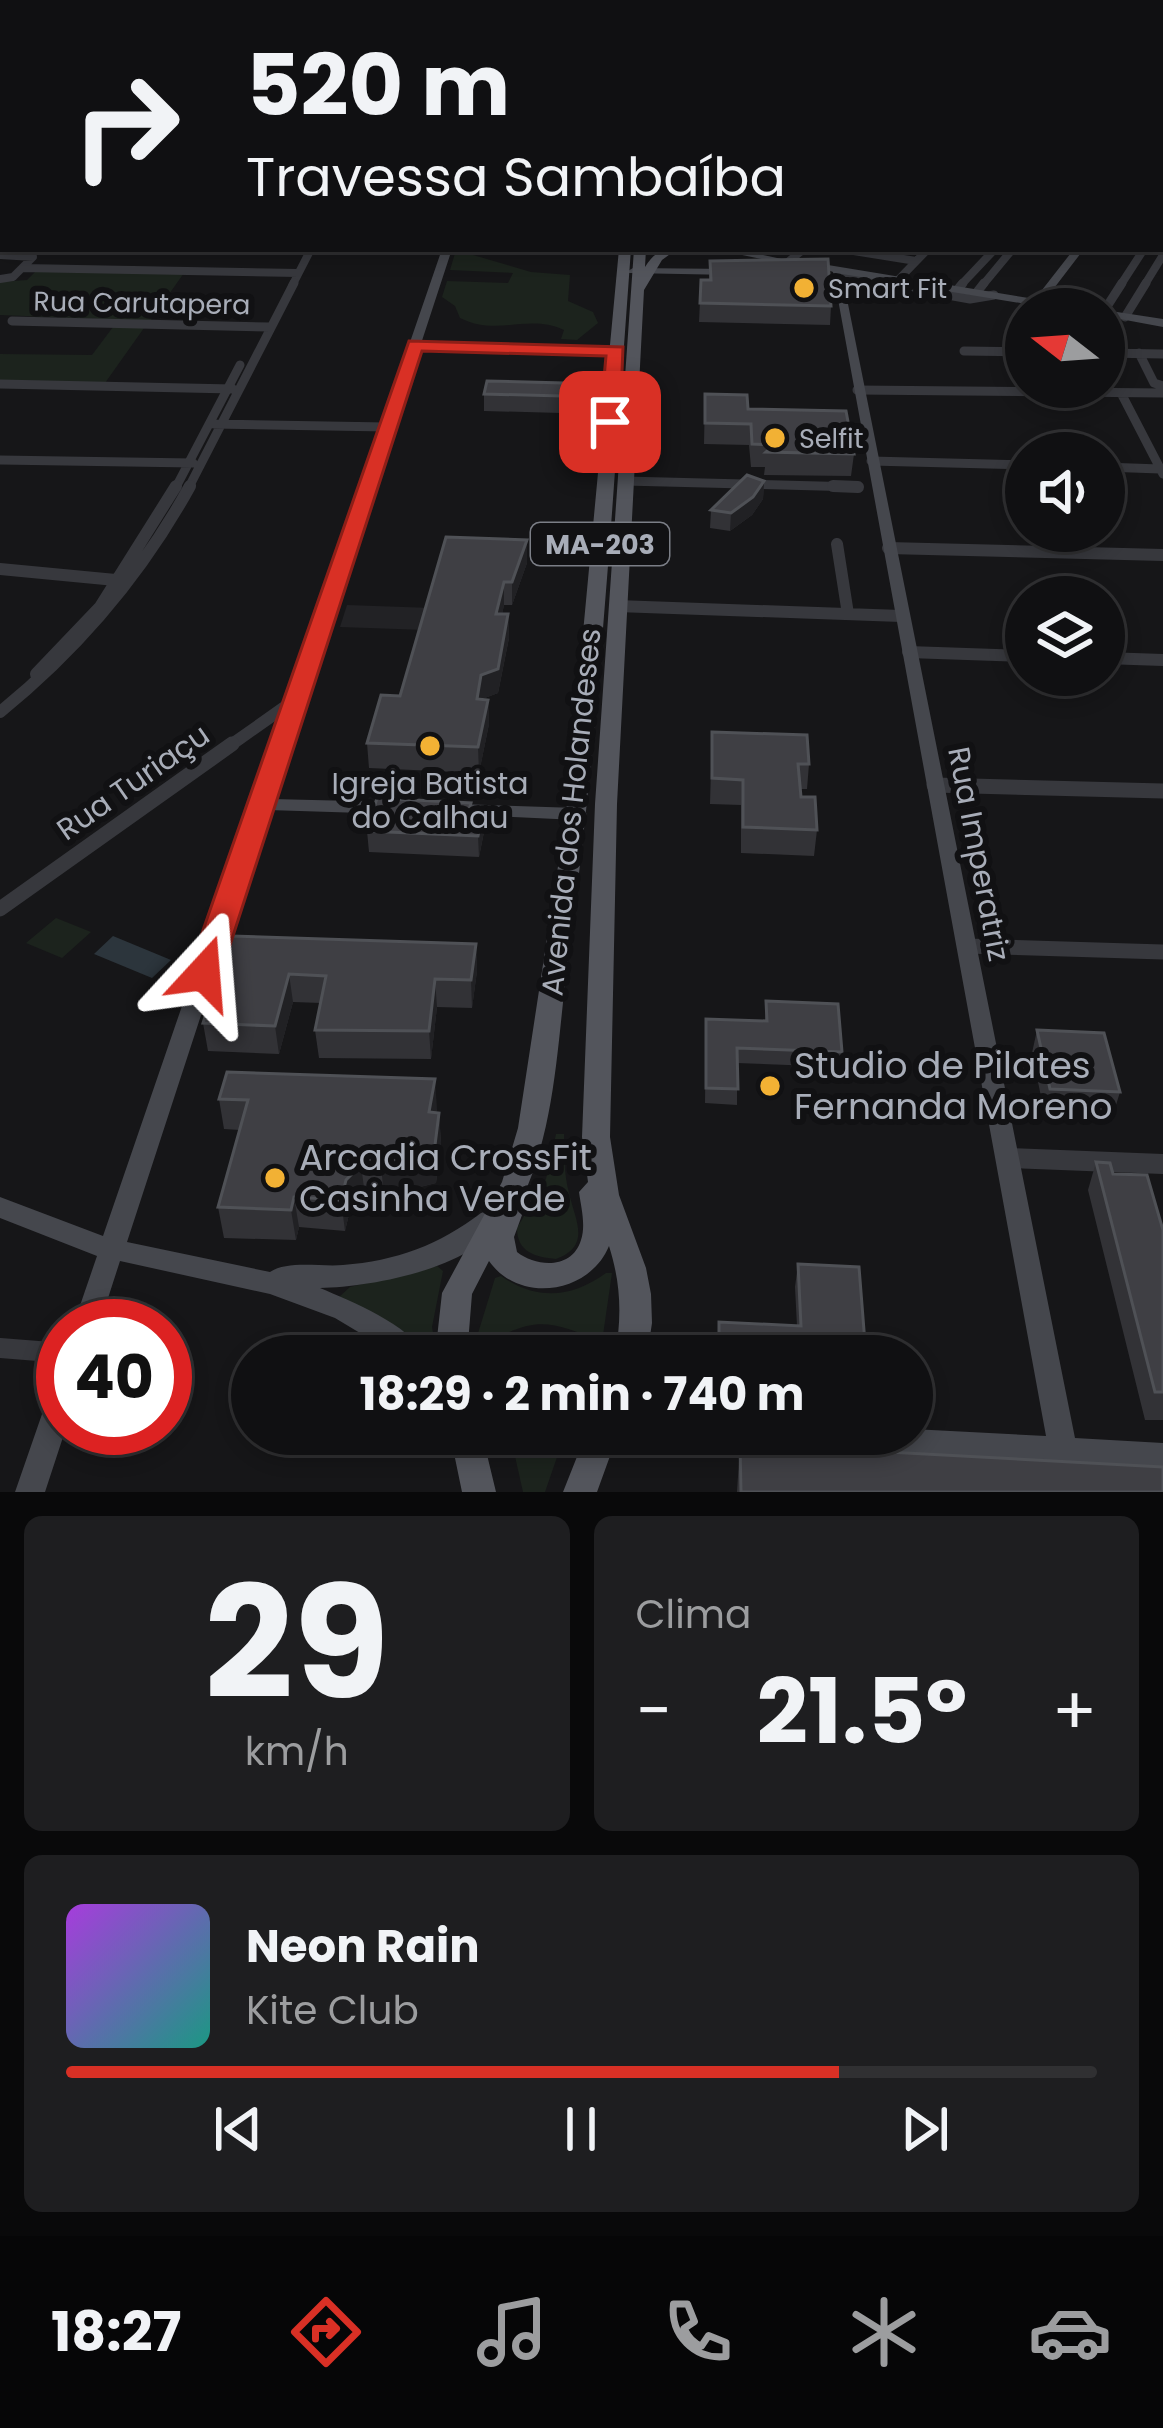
<!DOCTYPE html>
<html lang="pt">
<head>
<meta charset="utf-8">
<style>
  body { margin:0; font-family:Poppins,sans-serif; background:#1e1e20; color:#f1f3f6; height:100vh; display:flex; flex-direction:column; font-size:45px; white-space:nowrap }
  * { box-sizing:border-box; margin:0 }
  p { font-size:39px; color:#9c9d9f }
  .icon { flex:none; width:66px; height:66px; fill:none; stroke:currentColor; stroke-width:2; stroke-linecap:round; stroke-linejoin:round }
  .map { position:relative; height:1492px; overflow:hidden }
  .side { display:flex; flex-direction:column; gap:24px; padding:24px; background:#09090a; flex:1 }
  .side>* { flex:none }
  .guide { position:absolute; left:0px; top:0px; width:1164px; height:252px; box-shadow:0 6px 18px #0003,0 0 0 3px #303032; background:#101012; color:#f1f3f6; overflow:hidden }
  .needle { width:78px; rotate:287deg }
  .controls { position:absolute; left:1005px; top:288px; display:grid; gap:24px }
  .controls a { display:grid; place-items:center; width:120px; height:120px; border-radius:50%; background:#101012; box-shadow:0 6px 18px #0003,0 0 0 3px #303032; font-size:60px }
  .speed { position:absolute; left:36px; top:1299px; display:flex; gap:24px; font-size:60px; font-weight:700; text-align:center }
  .speed>* { display:grid; place-content:center; width:156px; height:156px; border-radius:50%; background:#101012; box-shadow:0 6px 18px #0003,0 0 0 3px #303032; line-height:1 }
  .speed .limit { border:18px solid #d22; background:#fff; color:#111 }
  .pin { position:absolute; display:grid; place-items:center; width:102px; height:102px; color:#fff; margin:-51px; border-radius:24px; box-shadow:0 6px 18px #0006 }
  .me { position:absolute; width:132px; margin:-66px; rotate:19deg; stroke-linejoin:round; filter:drop-shadow(0 0 9px #0008) }
  .turn { display:flex; align-items:center; gap:42px; height:252px; padding:0 48px; font-size:54px }
  .turn .icon { width:156px; height:156px; stroke-width:2.5 }
  .turn b { display:block; font-size:84px; line-height:102px }
  .big { font-size:90px; font-weight:700; line-height:1.1 }
  .side .tile { flex:1; display:flex; flex-direction:column; justify-content:center; gap:18px; min-width:0; padding:0 42px; border-radius:18px; background:#1e1e20 }
  .side .dial { align-items:center; gap:0 }
  .dial b { font-size:156px; line-height:1 }
  .song { display:flex; align-items:center; gap:36px }
  .cover { width:144px; height:144px; border-radius:18px; background:linear-gradient(135deg,hsl(280 70% 55%),hsl(170 70% 35%)) }
  .played { height:12px; border-radius:6px; background:linear-gradient(90deg,#d93025 75%,#303032 75%) }
  .keys { display:flex; justify-content:space-around; direction:ltr }
  .heat { display:flex; justify-content:space-between; align-items:center; font-size:66px; direction:ltr }
  .side .tiles { flex:1; display:grid; gap:24px; grid-template-columns:1fr 1fr }
  .tile:last-child { grid-column:span 2 }
  .trip { position:absolute; left:231px; top:1335px; width:702px; height:120px; border-radius:60px; background:#101012; box-shadow:0 6px 18px #0003,0 0 0 3px #303032; font-weight:700; line-height:120px; text-align:center }
  .dock { display:flex; height:192px; justify-content:space-around; align-items:center; background:#060607; color:#9c9d9f }
  .dock .icon { width:84px; height:84px }
  .dock .active { color:#d93025 }
  .dock b { font-size:54px; color:#f1f3f6 }
  .map>svg:first-child { display:block }
  .built { fill:#222225 }
  .green { fill:#1c231d }
  .water { fill:#2c353c }
  .lines { fill:none; stroke-linecap:round; stroke-linejoin:round }
  .stream { stroke:#2c353c; stroke-width:3 }
  .street-far5 { stroke:#37383d; stroke-width:6 }
  .street-far4 { stroke:#37383d; stroke-width:8 }
  .street-far3 { stroke:#37383d; stroke-width:9 }
  .street-far2 { stroke:#37383d; stroke-width:12 }
  .street-far1 { stroke:#37383d; stroke-width:15 }
  .street { stroke:#37383d; stroke-width:20 }
  .secondary { fill:#45474d; fill-rule:evenodd }
  .primary { fill:#53555c; fill-rule:evenodd }
  .wall { fill:#323236 }
  .shaded-wall { fill:#212124 }
  .building { fill:#3f3f44; stroke:#4f5156; stroke-width:3 }
  .route { fill:#d93025; stroke:#8d1f18; stroke-width:3 }
  .poi-dot { fill:#f2b134; stroke:#111113; stroke-width:4.5 }
  .labels { text-anchor:middle; dominant-baseline:central; stroke-width:12; stroke-linejoin:round; paint-order:stroke }
  .far-poi-label { font-size:27px; fill:#a8adb8; stroke:#111113; text-anchor:start }
  .far-street-label { font-size:27px; fill:#a8adb8; stroke:#111113 }
  .shield { fill:#111113; stroke:#7b7e86; stroke-width:3 }
  .shield-label { font-size:27px; font-weight:bold; fill:#a8adb8 }
  .street-label { font-size:30px; fill:#a8adb8; stroke:#111113 }
  .poi-label { font-size:30px; fill:#a8adb8; stroke:#111113 }
  .near-poi-label { font-size:36px; fill:#a8adb8; stroke:#111113; text-anchor:start }
</style>
</head>
<body>
<div class="map">
<svg width="1163" height="1492" viewBox="0 0 1163 1492">
  <rect width="100%" height="100%" fill="#161618"/>
  <!-- built -->
  <path class="built" d="M347,605L432,608L426,630L340,627Z"/>
  <!-- green -->
  <path class="green" d="M456,250L531,272L570,275L568,301L593,312L598,323L577,340L561,339L564,330C528,313 498,337 460,318L455,306L442,297L447,281L508,283L513,273L450,270Z
    M37,270L184,273L150,321L0,315V282L27,280Z
    M113,327L144,328L105,383L0,380V354L92,355Z
    M56,918L91,932L62,958L26,943Z
    M556,1134H564C564,1153 564,1174 569,1193C575,1220 592,1246 556,1259C535,1257 517,1252 517,1228L546,1179Z
    M437,1266L443,1271L432,1327L437,1356H424L339,1297L350,1287Z
    M606,1273H612L602,1342C550,1320 534,1316 485,1345L475,1343L495,1278L501,1276C537,1301 571,1298 606,1273Z
    M510,1434H565L545,1492H523Z"/>
  <!-- water -->
  <path class="water" d="M113,936L171,960L152,978L94,954Z"/>
  <g class="lines">
    <!-- stream -->
    <path class="stream" d="M438,0L444,3"/>
    <!-- street-far5 -->
    <path class="street-far5" d="M620,0L675,3
      M252,3L263,0"/>
    <!-- street-far4 -->
    <path class="street-far4" d="M841,249L916,261
      M0,255L33,257L13,277L0,279
      M789,261L804,249
      M23,268L298,273
      M838,276L898,286
      M899,279L928,249
      M292,286L311,249
      M960,286L995,249
      M982,286L1011,251L1007,249
      M1120,286L1144,249
      M1144,286L1163,255"/>
    <!-- street-far3 -->
    <path class="street-far3" d="M881,283L970,299L994,295
      M958,289L963,283
      M977,292L984,283
      M1104,311L1122,283
      M1125,317L1146,283
      M12,321L270,327
      M415,345L616,351
      M964,351L1026,352
      M1104,353L1163,354
      M1139,353L1154,383L1163,386
      M0,384L233,389
      M857,390L1163,393
      M1121,393L1163,474
      M214,424L387,427
      M0,460L193,463
      M871,461L1026,465
      M1104,467L1160,469
      M625,481L858,487
      M175,489L240,365
      M188,489L294,283"/>
    <!-- street-far2 -->
    <path class="street-far2" d="M833,486L858,487
      M837,544L848,614
      M888,548L1163,555
      M0,569L126,581
      M617,606L901,616
      M908,652L1026,656
      M1104,658L1163,660
      M36,674L100,607L176,486
      M0,712C79,648 141,575 190,486
      M228,747L296,699"/>
    <!-- street-far1 -->
    <path class="street-far1" d="M934,785L1163,791
      M0,909L232,744
      M966,946L1163,952"/>
    <!-- street -->
    <path class="street" d="M1008,1158L1163,1164
      M0,1348L63,1353"/>
    <!-- secondary -->
    <path class="secondary" d="M1161,143L1163,144V150L1161,149Z
      M0,159L3,160V166L0,165Z
      M442,249H452L272,799L394,802L403,808L394,814L268,810L127,1242L270,1272C288,1260 320,1267 343,1265C396,1261 439,1245 481,1213L490,1210L499,1213L503,1220C474,1268 372,1287 320,1288C351,1301 410,1325 426,1356H392L370,1339L335,1318L270,1294L120,1261L99,1326H73L97,1256L0,1218V1197L103,1236Z
      M713,249H736L791,261L786,264Z
      M1074,249H1084L1045,300L1084,309H1057L842,274L1075,1438L1163,1443V1469L771,1447L761,1443L757,1434H912V1429L1046,1436L833,272L823,268L828,265L1035,299Z
      M633,268L732,269L737,272L732,275L629,273L628,271Z
      M1104,310L1163,319V327L1104,316Z
      M458,804L577,808L587,814L577,820L451,814L449,810L451,806Z
      M63,1382V1428H66L45,1492H15L49,1394L53,1385Z"/>
    <!-- primary -->
    <path class="primary" d="M3,85V92L0,93V86Z
      M619,249H631C613,489 600,729 567,967C557,1047 555,1135 518,1207L522,1215L514,1237L517,1252C536,1267 572,1270 581,1240C586,1225 581,1207 579,1192L588,1182L582,1137L595,804L634,249H646L645,267C654,253 661,249 677,249L662,260L644,290L617,804L610,1137L619,1195L646,1268L651,1294L652,1323L647,1356H615C622,1316 621,1284 609,1246C590,1293 520,1305 489,1261L472,1294L467,1356H435L442,1293L502,1182L518,1128L566,814Z
      M546,1333L587,1346L592,1356H494L499,1346Z
      M450,1434H482L496,1492H462Z
      M586,1434H618L597,1492H563Z"/>
  </g>
  <!-- wall -->
  <path class="wall" d="M1099,0H1134L1132,3H1098Z
    M710,261L831,306L830,325L699,322L701,280H709Z
    M563,383L561,413L484,411V394Z
    M705,394L748,409L854,454L851,476L764,475L765,467H751L749,445L704,444Z
    M764,481L763,499L752,515L730,531L710,528L711,510Z
    M527,540V563L512,605H504L502,614H508L509,638L498,693L482,699L488,700L489,724L479,773L369,768L367,743L400,696Z
    M712,732L809,764L807,789H800L801,797L817,830L814,856L741,853V805L710,804Z
    M472,810L483,811L484,832L479,857L369,852L367,831Z
    M231,936L476,944L477,971L472,1008L437,1007L431,1059L319,1058L315,1030L321,1003L293,1002L279,1054L208,1051L203,1023Z
    M766,1001L842,1052L840,1067L737,1063V1105L705,1103L706,1019L765,1021Z
    M1037,1030L1120,1092L1113,1115L1044,1111L1032,1053Z
    M219,1099L437,1109L436,1112L439,1113L441,1143L436,1183L384,1196L365,1195L350,1210L345,1231L299,1227L296,1240L224,1238L218,1207L240,1130L224,1129Z
    M1096,1162L1113,1174L1163,1230V1420H1145L1088,1190Z
    M798,1264L866,1356H717L719,1322L797,1326L795,1287Z
    M740,1444L1163,1492H737Z"/>
  <!-- shaded-wall -->
  <path class="shaded-wall" d="M764,481L763,499L752,515L730,531L731,513Z
    M527,540V563L512,605V582Z
    M504,582V605L497,638L496,614Z
    M508,614L509,638L498,693L482,699H477L481,675Z
    M488,700L489,724L479,773L478,747Z
    M483,811L484,832L479,857L478,836Z
    M476,944L477,971L472,1008L471,980Z
    M289,974L293,1002L279,1054L275,1026Z
    M435,979L437,1007L431,1059L429,1031Z
    M435,1079L437,1109L432,1142L429,1112Z
    M439,1113L441,1143L436,1183L384,1196L381,1166Z
    M361,1165L365,1195L350,1210L345,1231L341,1200L346,1180Z
    M294,1197L299,1227L296,1240L291,1210Z"/>
  <!-- building -->
  <path class="building" d="M828,259L831,306L700,303L701,280H711L710,261Z
    M487,381L563,383L561,396L484,394Z
    M705,394L747,395L748,409L846,411L854,454L766,452L774,445L752,444L751,424L705,423Z
    M747,475L764,481L753,497L731,513L711,510Z
    M446,537L527,540L512,582H504L496,614H508L498,669L481,675L477,699L488,700L478,747L367,743L381,695L400,696Z
    M712,732L807,735L809,764H798L801,797H815L817,830L743,827V780L712,778Z
    M377,798L471,803L469,810L483,811L478,836L367,831Z
    M231,936L476,944L471,980L435,979L429,1031L315,1030L326,976L289,974L275,1026L203,1023Z
    M766,1001L838,1004L842,1052L737,1048L738,1089L706,1088V1019L767,1021Z
    M1037,1030L1104,1033L1120,1092L1050,1089Z
    M227,1072L435,1079L429,1112L439,1113L434,1153L381,1166L361,1165L346,1180L341,1200L294,1197L291,1210L218,1207L248,1100L219,1099Z
    M1096,1162L1110,1163L1113,1174L1147,1175L1163,1230V1392H1155Z
    M798,1264L859,1267L866,1356H719V1322L801,1326Z
    M740,1444L1163,1467V1492H741Z"/>
  <!-- route -->
  <path class="route" d="M409,341L623,347L620,422L610,427L600,422L606,356L422,351L221,973L216,981H193L188,973Z"/>
  <!-- markers -->
  <g class="poi-dot">
    <circle cx="804" cy="288" r="12"/>
    <circle cx="775" cy="438" r="12"/>
    <circle cx="430" cy="746" r="12"/>
    <circle cx="770" cy="1086" r="12"/>
    <circle cx="275" cy="1178" r="12"/>
  </g>
  <g class="labels">
    <!-- far-poi labels -->
    <g class="far-poi-label">
      <text x="828" y="288">Smart Fit</text>
      <text x="799" y="438">Selfit</text>
    </g>
    <!-- far-street labels -->
    <g class="far-street-label">
      <text transform="translate(142 303) rotate(1)">Rua Carutapera</text>
    </g>
    <!-- shield labels -->
    <rect class="shield" x="531" y="523" width="138" height="42" rx="9"/>
    <g class="shield-label">
      <text x="600" y="544">MA-203</text>
    </g>
    <!-- street labels -->
    <g class="street-label">
      <text transform="translate(133 782) rotate(-35)">Rua Turiaçu</text>
      <text transform="translate(571 812) rotate(-84)">Avenida dos Holandeses</text>
      <text transform="translate(979 854) rotate(79)">Rua Imperatriz</text>
    </g>
    <!-- poi labels -->
    <g class="poi-label">
      <text x="430" y="783">Igreja Batista<tspan x="430" dy="34">do Calhau</tspan></text>
    </g>
    <!-- near-poi labels -->
    <g class="near-poi-label">
      <text x="794" y="1065">Studio de Pilates<tspan x="794" dy="41">Fernanda Moreno</tspan></text>
      <text x="299" y="1157">Arcadia CrossFit<tspan x="299" dy="41">Casinha Verde</tspan></text>
    </g>
  </g>
</svg>
<div class="controls">
<a><svg class="needle" viewBox="-14 -14 28 28"><path d="M0-13l5 13h-10z" fill="#e53935"/><path d="M0 13l5-13h-10z" fill="#9c9d9f"/></svg></a>
<a><svg class="icon" aria-label="sound" viewBox="0 0 24 24"><path d="M4 9h4l5-4v14l-5-4H4zM17 9q2 3 0 6"/></svg></a>
<a><svg class="icon" aria-label="layers" viewBox="0 0 24 24"><path d="M12 4l9 5-9 5-9-5zM3 14l9 5 9-5"/></svg></a>
</div>
<div class="speed"><div class="limit">40</div></div>
<div class="pin" style="left:610px;top:422px;background:#d93025"><svg class="icon" aria-label="arrive" viewBox="0 0 24 24"><path d="M6 21V4h12l-3 4 3 4H6"/></svg></div>
<svg class="me" style="left:204px;top:973px" viewBox="-20 -20 40 40"><path d="M0-17L14 15 0 8-14 15z" fill="#d93025" stroke="#fff" stroke-width="4"/></svg>
<div class="trip">18:29 · 2 min · 740 m</div>
<div class="guide">
<div class="turn"><svg class="icon" aria-label="right" viewBox="0 0 24 24"><path d="M7 20v-9h11M14 6l5 5-5 5"/></svg><div><b>520 m</b>Travessa Sambaíba</div></div>
</div>
</div>
<section class="side">
<div class="tiles">
<div class="tile dial"><b>29</b><p>km/h</p></div>
<div class="tile"><p>Clima</p>
<div class="heat"><a>−</a><b class="big">21.5°</b><a>+</a></div>
</div>
<div class="tile">
<div class="song"><i class="cover"></i><div><b>Neon Rain</b><p>Kite Club</p></div></div>
<div class="played"></div>
<div class="keys"><svg class="icon" aria-label="previous" viewBox="0 0 24 24"><path d="M18 5L8 12l10 7zM5 5v14"/></svg><svg class="icon" aria-label="pause" viewBox="0 0 24 24"><path d="M8 5v14M16 5v14"/></svg><svg class="icon" aria-label="next" viewBox="0 0 24 24"><path d="M6 5l10 7-10 7zM19 5v14"/></svg></div>
</div>
</div>
</section>
<nav class="dock">
<b>18:27</b>
<svg class="icon active" aria-label="directions" viewBox="0 0 24 24"><path d="M12 3l9 9-9 9-9-9zM9 14v-3h6M13 9l2 2-2 2"/></svg>
<svg class="icon" aria-label="music" viewBox="0 0 24 24"><path d="M9 18V5l10-2v13"/><circle cx="6" cy="18" r="3"/><circle cx="16" cy="16" r="3"/></svg>
<svg class="icon" aria-label="phone" viewBox="0 0 24 24"><path d="M5 4h4l2 5-3 2q2 4 5 5l2-3 5 2v4C11 20 4 13 5 4z"/></svg>
<svg class="icon" aria-label="climate" viewBox="0 0 24 24"><path d="M12 3v18M4 7l16 10M4 17L20 7"/></svg>
<svg class="icon" aria-label="car" viewBox="0 0 24 24"><path d="M5 17H2v-5l4-1 3-4h7l3 4 3 1v5h-3M9 17h6M6 11h13"/><circle cx="7" cy="17" r="2"/><circle cx="17" cy="17" r="2"/></svg>
</nav>
</body>
</html>
